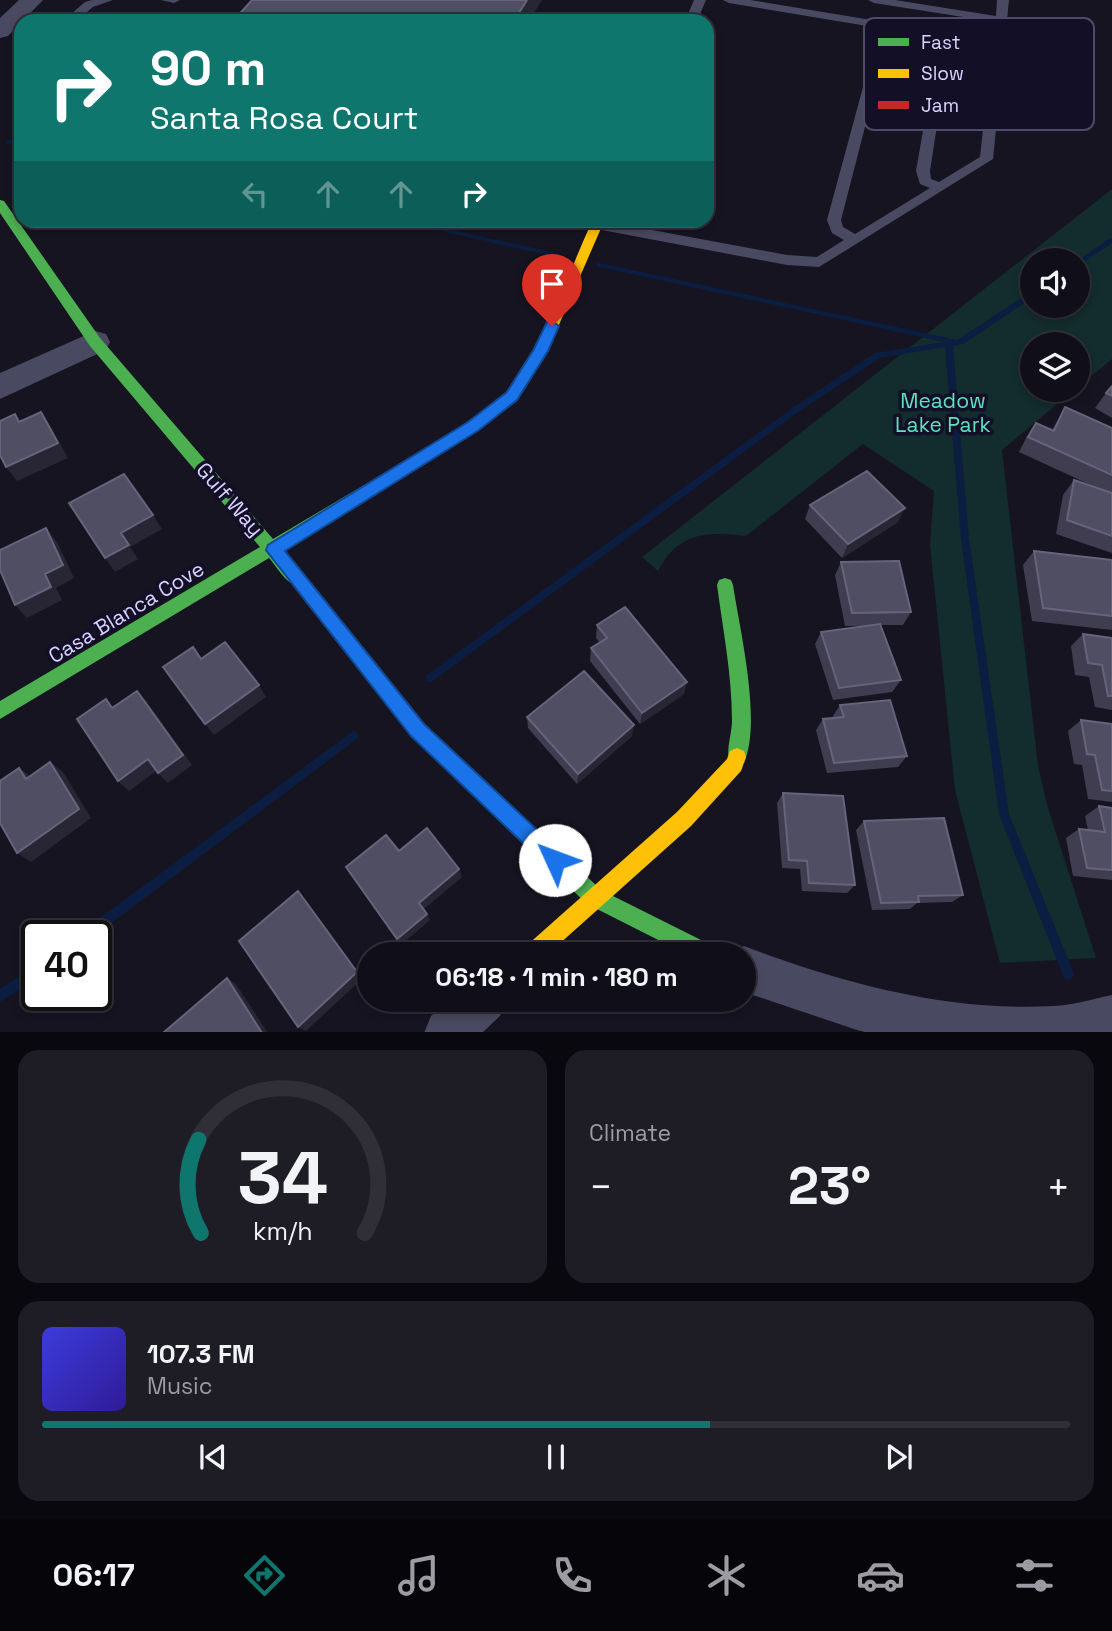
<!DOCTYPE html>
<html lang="en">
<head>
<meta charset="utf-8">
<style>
  body { margin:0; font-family:"Space Grotesk",sans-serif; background:#1e1d26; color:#f1f3f6; height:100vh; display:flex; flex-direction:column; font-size:26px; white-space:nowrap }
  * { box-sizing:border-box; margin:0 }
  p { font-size:23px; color:#9c9ca2 }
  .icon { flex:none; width:38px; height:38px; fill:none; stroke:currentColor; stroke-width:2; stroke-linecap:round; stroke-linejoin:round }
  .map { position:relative; height:1032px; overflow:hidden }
  .drawer { display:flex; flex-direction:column; gap:18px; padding:18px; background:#09080e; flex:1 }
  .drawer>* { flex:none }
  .top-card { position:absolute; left:14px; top:14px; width:700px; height:214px; border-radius:21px; box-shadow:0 4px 10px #0003,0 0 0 2px #302f38; background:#0f766e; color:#fff; overflow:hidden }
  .controls { position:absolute; left:1020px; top:248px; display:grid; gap:14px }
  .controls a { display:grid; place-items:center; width:70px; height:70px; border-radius:50%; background:#100f19; box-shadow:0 4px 10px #0003,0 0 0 2px #302f38; font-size:35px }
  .speed { position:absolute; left:21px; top:920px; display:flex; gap:14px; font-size:35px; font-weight:700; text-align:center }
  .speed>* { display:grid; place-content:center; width:91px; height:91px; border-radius:50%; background:#100f19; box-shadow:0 4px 10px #0003,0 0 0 2px #302f38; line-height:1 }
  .speed .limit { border:4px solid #111; border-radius:10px; background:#fff; color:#111 }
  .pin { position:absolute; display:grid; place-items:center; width:60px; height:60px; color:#fff; margin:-72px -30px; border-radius:50% 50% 50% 0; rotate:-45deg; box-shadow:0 0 7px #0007 }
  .pin .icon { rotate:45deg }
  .me { position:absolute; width:77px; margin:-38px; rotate:313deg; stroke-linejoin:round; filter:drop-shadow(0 0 5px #0008) }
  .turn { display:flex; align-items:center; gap:24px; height:147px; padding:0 21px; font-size:32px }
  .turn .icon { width:91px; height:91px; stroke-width:2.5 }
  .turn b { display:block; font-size:49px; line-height:60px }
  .lanes { display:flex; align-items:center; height:66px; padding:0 21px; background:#0003; justify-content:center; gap:35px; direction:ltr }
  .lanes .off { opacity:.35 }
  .big { font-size:52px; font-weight:700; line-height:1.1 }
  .drawer .tile { flex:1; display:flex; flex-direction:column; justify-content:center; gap:10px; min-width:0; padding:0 24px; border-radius:21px; background:#1e1d26 }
  .drawer .dial { align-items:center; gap:0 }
  .dial svg { height:182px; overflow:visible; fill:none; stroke:#302f38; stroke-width:7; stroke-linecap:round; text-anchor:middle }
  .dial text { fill:#f1f3f6; stroke:none }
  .song { display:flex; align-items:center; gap:21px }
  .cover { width:84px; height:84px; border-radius:10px; background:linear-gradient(135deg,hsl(240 70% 55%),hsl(250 70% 35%)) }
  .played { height:7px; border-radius:4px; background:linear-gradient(90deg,#0f766e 65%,#302f38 65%) }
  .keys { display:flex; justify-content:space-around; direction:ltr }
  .heat { display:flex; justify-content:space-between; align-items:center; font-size:38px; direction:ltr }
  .drawer .tiles { flex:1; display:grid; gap:18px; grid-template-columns:1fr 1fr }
  .tile:last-child { grid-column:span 2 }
  .trip { position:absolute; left:357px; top:942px; width:399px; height:70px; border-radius:35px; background:#100f19; box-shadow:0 4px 10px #0003,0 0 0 2px #302f38; font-weight:700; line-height:70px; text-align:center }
  .dock { display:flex; height:112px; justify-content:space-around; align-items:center; background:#06060a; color:#9c9ca2 }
  .dock .icon { width:49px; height:49px }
  .dock .on { color:#0f766e }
  .dock b { font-size:32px; color:#f1f3f6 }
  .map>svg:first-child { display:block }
  .green { fill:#132c2d; fill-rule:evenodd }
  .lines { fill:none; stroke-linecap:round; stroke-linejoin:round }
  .stream { fill:#0b1e41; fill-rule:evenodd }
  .lane { fill:#4a4962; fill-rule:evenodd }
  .street { fill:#4a4962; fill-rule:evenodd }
  .fast { fill:#4caf50; fill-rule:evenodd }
  .slow { fill:#ffc107; fill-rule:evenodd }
  .jam { fill:#c62828; fill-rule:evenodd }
  .wall { fill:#403d50 }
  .shaded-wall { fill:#282635 }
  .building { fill:#504e63; stroke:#66637b; stroke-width:2 }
  .route { fill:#1a73e8; stroke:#114b97; stroke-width:2 }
  .labels { text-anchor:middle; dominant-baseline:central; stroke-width:7; stroke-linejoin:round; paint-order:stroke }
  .park-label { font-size:21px; fill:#5fe0c0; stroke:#130f26 }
  .street-label { font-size:21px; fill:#d9d4ff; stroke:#130f26 }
  .key { fill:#130f26; stroke:#4e4a67; stroke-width:2 }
  .key-label { font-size:19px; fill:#d9d4ff }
</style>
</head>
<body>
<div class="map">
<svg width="1112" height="1033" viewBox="0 0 1112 1033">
  <rect width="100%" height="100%" fill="#161421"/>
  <!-- green -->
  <path class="green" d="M1112,189V359L1078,387V345H1032V390H1074L1002,450L1038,766L1048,808L1096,958L1000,963L955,790L930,545L934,491L863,444L746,536C707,531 678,532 658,571L642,557ZM1032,261H1078V306H1032Z"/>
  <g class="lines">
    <!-- stream -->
    <path class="stream" d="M8,140L21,142V146L6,143L5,142Z
      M391,220H407L561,254L565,256L561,258Z
      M1110,238H1112V243L1078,266V261Z
      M597,263H600L957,340L1029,293H1032V298L963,344L953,346L969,539L1009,814L1074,974L1072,978L1068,980L1064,978L999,814L961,539L945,347L880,358L797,413L433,681L430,682L427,681L425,678L427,675L791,409L875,353L944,342L600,267H597Z
      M353,731L357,733L358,736L357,739L94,936H79L81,932Z
      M37,965V978L0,1002V989Z"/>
    <!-- lane -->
    <path class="lane" d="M92,0H113L93,7L76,21H63L85,2Z
      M161,0H180L174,3Z
      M694,0H706L697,21H685Z
      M723,0H750L993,40L995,22L874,3L868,0H895L996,16L997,0H1009L993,159L819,267L787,265L565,223L563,220H598L787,255L817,257L844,240L832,233L827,220L879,28L729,3ZM890,30L939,38L916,171L920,184L930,188L855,234L843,227L841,220ZM950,40L992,47L980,157L939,182L931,179L930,171Z
      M595,18L602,19L604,21H589Z"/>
    <!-- street -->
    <path class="street" d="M19,0H43L8,36L0,38V18Z
      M95,331L106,334L110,342L106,350L0,399V373Z
      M744,946C842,983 948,1012 1054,1006C1073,1005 1093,999 1112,995V1033H869L857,1030L744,992V954H727Z
      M449,999H506L500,1016L482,1033H424L431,1016Z"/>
    <!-- fast -->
    <path class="fast" d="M0,200L4,201L100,338L273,539L432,445H442L445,449L442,453L282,550L305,576L307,581L305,586C290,591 278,568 269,558L0,719V701L260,547L90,346L0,213Z
      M725,578L731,580L733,585C740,631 762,721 744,763L737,766L730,763C725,752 732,734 732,721C732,675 723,630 717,585L719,580Z
      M573,867L580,870L601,890L715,947L718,954H686L587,904L566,884L563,877L566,870Z"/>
    <!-- slow -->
    <path class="slow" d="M596,222L602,226L548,350L517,400L479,430L442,453H432L429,449L432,445C456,430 488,414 507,392C541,353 568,274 590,226Z
      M737,748L744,751L746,757L741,771L691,826L548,954H522L525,947L677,812L727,759L730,751Z"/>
    <!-- jam -->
    <path class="jam" d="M299,574L305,576L423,724L580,870L583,877L580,884L573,887L566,884L411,736L293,586L291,581L293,576Z"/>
  </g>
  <!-- wall -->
  <path class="wall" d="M1112,386V418L1095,408L1106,393Z
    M1065,407L1112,428V553L1056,534L1063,495L1074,480L1095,487L1019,452L1026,438L1036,423L1052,430Z
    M810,505L898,522L842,558L805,519Z
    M1034,551L1112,560V630L1032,621L1023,565Z
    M841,562L911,612L903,625H880L901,680L892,692L833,700L815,644L821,632L872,626H845L835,575Z
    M597,625L684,694L640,724L590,661L591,648L600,643L596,638Z
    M1083,634L1112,638V710L1095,707L1089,677L1075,675L1071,646Z
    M840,705L907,756L898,767L827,773L816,730L823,719L834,718L833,716Z
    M527,717L632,736L577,784L528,728Z
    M1081,720L1112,724V802L1088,799L1082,765L1074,764L1068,731Z
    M783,793L855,885L847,893L802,891L800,869L782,868L777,803Z
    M1099,806L1112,808V880L1073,876L1066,838L1079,829L1088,830L1085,816Z
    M864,821L963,895L952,902L917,903L910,909L872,910L856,830Z"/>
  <!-- shaded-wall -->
  <path class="shaded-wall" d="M527,0H542L529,21H514Z
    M41,412L51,427L68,458L17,481L6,467Z
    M905,508L898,522L842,558L848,544Z
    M153,515L162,529L130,547L138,559L115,572L105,558L121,533Z
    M46,528L57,542L74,578L56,588L62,600L27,618L15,605L45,574Z
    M687,682L684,694L640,724L642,713Z
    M259,685L266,697L214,735L205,724Z
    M137,691L147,702L192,765L168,783L158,773Z
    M634,725L632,736L577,784L578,774Z
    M148,759L159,769L129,791L118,781Z
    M50,762L63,772L91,818L31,862L17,853Z
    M19,768L33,778L26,779Z
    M459,869L462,877L423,910L419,903Z
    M298,891L305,899L363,978L306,1031L298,1027Z
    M427,914L430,920L401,945L397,939Z
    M227,978L236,984L268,1033H262Z"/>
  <!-- building -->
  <path class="building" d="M252,0H527L514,21H233Z
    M1112,386V396L1106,393Z
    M1065,407L1112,428V475L1028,437L1036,423L1054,431Z
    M41,412L58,443L6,467L0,455V421L15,414L19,422Z
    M867,471L905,508L848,544L810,505Z
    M124,474L153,515L121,533L129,545L105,558L69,503Z
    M1074,480L1112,493V536L1067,520Z
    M46,528L63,565L45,574L51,587L15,605L0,570V550Z
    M1034,551L1112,560V616L1043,608Z
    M899,561L911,612L852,613L841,562Z
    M625,607L687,682L642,713L591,648L607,638L597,625Z
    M880,624L901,680L839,688L821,632Z
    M1083,634L1112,638V696H1108L1102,665L1088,663Z
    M225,642L259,685L205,724L163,667L193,647L201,659Z
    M584,671L634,725L578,774L527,717Z
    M137,691L183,755L158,773L148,759L118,781L77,719L106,699L112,708Z
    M890,700L907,756L834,763L823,719L844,717L840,705Z
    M1081,720L1112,724V791L1102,790L1095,755L1087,754Z
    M50,762L79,809L17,853L0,823V781L19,768L26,779Z
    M783,793L843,796L855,885L809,883L807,861L789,860Z
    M1099,806L1112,808V870L1087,868L1079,829L1105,832Z
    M944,818L963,895L918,896L919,902L881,903L864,821Z
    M427,828L459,869L419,903L427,914L397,939L346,867L386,835L399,851Z
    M298,891L357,972L298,1027L239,941Z
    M227,978L262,1033H163Z"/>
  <!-- route -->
  <path class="route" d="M552,321L559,326L548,351L517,400L479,430L285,551L424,724L562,853L565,860L562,867L555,870L548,867L411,736L266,550L268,545L468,422L507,392L534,349L547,322Z"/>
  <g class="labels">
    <!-- park labels -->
    <g class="park-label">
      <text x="943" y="400">Meadow<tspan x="943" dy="24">Lake Park</tspan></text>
    </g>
    <!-- street labels -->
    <g class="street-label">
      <text transform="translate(230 499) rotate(49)">Gulf Way</text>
      <text transform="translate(126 612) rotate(-31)">Casa Blanca Cove</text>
    </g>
  </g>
  <!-- legend -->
  <rect x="864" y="18" width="230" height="112" rx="10" class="key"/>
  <rect x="878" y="38" width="31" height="8" fill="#4caf50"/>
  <rect x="878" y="69" width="31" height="9" fill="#ffc107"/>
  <rect x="878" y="101" width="31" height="8" fill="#c62828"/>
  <g class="key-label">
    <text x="921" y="49">Fast</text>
    <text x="921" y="80">Slow</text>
    <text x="921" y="112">Jam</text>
  </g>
</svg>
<div class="controls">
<a><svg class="icon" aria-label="sound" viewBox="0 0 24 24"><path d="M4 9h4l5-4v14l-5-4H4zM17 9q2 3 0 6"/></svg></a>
<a><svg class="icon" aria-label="layers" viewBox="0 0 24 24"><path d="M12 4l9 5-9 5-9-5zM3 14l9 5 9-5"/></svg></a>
</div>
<div class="speed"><div class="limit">40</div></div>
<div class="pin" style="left:552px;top:326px;background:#d93025"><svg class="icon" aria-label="arrive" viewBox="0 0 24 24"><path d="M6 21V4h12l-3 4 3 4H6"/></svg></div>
<svg class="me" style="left:555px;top:860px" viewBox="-20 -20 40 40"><circle r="19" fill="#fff"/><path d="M0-13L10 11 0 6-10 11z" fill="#1a73e8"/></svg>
<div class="trip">06:18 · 1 min · 180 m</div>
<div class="top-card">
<div class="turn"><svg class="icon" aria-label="right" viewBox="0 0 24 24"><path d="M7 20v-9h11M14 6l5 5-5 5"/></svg><div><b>90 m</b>Santa Rosa Court</div></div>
<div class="lanes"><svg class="icon off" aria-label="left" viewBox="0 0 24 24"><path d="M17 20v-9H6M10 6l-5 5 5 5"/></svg><svg class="icon off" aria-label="ahead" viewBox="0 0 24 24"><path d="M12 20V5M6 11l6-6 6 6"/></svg><svg class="icon off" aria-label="ahead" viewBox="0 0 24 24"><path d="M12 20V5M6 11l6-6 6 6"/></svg><svg class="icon" aria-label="right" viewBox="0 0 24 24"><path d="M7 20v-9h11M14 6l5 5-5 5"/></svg></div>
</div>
</div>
<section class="drawer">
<div class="tiles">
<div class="tile dial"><svg viewBox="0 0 100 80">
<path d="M14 69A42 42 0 1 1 86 69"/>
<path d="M14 69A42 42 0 0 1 13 28" stroke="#0f766e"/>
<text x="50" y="56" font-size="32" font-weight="700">34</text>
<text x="50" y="72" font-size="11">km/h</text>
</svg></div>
<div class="tile"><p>Climate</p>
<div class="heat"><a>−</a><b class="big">23°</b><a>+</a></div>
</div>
<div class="tile">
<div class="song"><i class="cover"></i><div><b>107.3 FM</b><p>Music</p></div></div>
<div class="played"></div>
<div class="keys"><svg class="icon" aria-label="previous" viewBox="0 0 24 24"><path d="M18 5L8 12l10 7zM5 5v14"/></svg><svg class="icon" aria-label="pause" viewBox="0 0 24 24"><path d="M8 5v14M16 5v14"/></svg><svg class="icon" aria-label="next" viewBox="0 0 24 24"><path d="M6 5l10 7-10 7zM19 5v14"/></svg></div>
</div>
</div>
</section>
<nav class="dock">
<b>06:17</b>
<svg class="icon on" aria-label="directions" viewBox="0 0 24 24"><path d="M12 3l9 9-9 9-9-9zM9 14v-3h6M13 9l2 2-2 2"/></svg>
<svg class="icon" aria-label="music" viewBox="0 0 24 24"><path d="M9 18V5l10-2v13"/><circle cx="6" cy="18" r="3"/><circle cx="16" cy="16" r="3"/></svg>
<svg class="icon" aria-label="phone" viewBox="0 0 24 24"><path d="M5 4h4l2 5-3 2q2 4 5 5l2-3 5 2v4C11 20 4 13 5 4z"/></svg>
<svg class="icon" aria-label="climate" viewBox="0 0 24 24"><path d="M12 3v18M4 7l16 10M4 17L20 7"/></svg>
<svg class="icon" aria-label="car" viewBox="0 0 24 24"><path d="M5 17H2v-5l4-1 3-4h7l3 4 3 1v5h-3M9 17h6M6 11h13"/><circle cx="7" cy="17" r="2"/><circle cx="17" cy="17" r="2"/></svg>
<svg class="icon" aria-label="filters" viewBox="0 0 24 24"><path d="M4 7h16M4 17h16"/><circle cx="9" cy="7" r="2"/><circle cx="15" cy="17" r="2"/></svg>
</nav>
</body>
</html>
